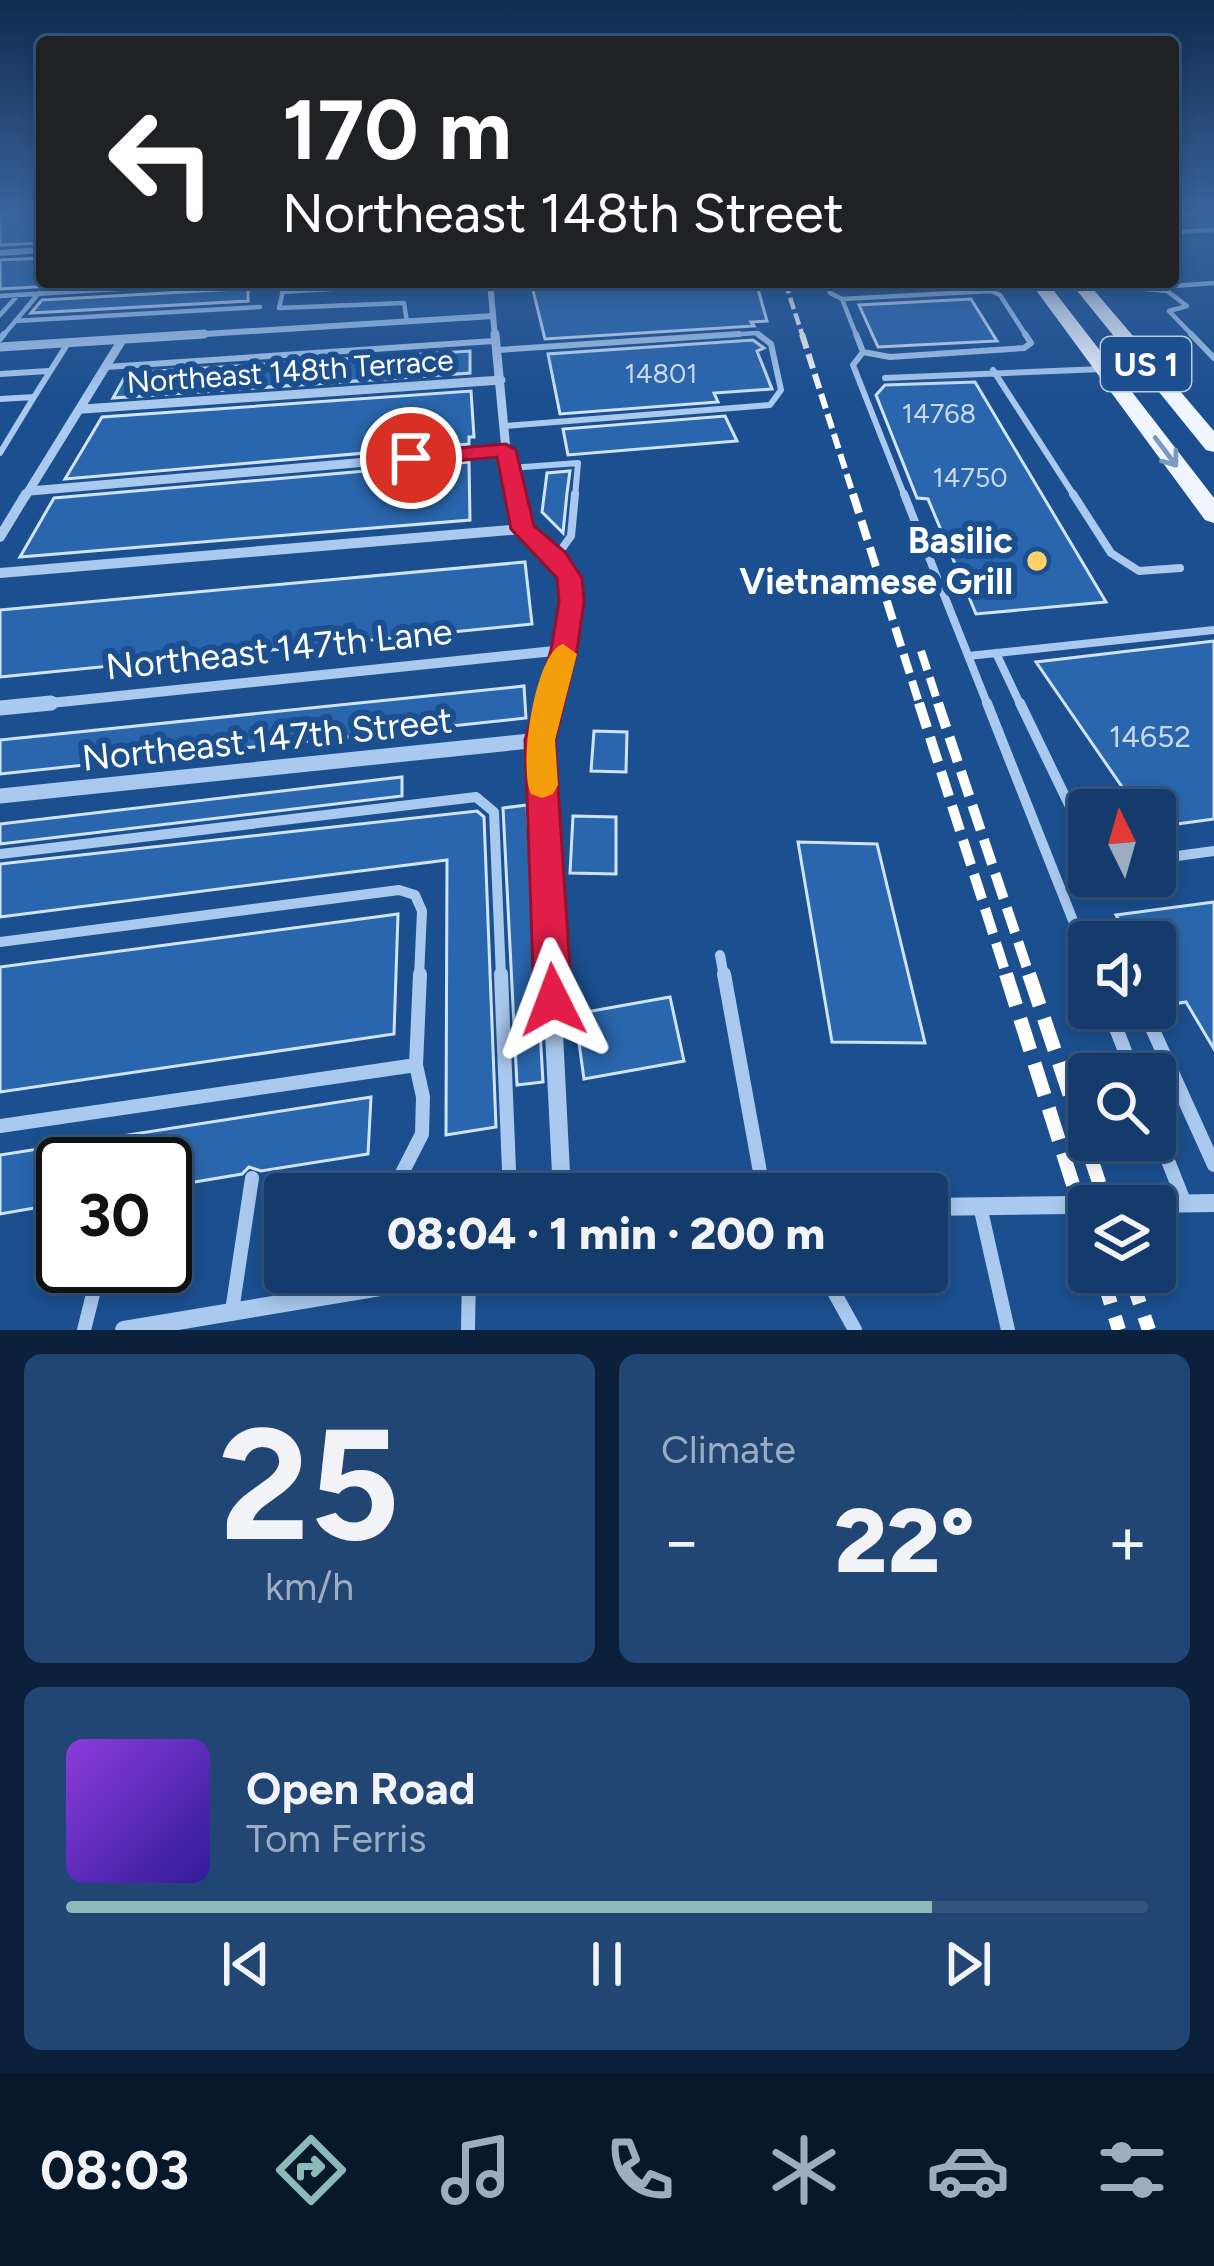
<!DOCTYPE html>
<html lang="en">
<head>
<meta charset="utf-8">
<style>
  body { margin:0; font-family:Figtree,sans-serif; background:#214673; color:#f1f3f6; height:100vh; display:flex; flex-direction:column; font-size:45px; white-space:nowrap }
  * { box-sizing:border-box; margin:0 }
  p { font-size:39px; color:#9dadc1 }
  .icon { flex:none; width:66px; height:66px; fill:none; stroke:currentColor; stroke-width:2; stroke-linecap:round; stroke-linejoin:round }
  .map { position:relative; height:1330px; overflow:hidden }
  .side { display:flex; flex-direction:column; gap:24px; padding:24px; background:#0b203b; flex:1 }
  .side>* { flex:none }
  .banner { position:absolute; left:36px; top:36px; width:1143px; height:252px; border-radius:12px; box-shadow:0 6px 18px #0003,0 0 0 3px #33557e; background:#202124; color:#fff; overflow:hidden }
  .needle { width:78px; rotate:355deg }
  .tools { position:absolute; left:1068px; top:789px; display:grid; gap:24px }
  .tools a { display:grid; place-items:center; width:108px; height:108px; border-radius:12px; background:#143b6b; box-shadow:0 6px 18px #0003,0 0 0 3px #33557e; font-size:60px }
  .speed { position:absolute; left:36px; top:1137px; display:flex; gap:24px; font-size:60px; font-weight:700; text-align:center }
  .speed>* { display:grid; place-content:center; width:156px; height:156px; border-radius:50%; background:#143b6b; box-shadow:0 6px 18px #0003,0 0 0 3px #33557e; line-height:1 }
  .speed .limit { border:6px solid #111; border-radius:18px; background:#fff; color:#111 }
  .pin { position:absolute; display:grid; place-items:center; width:102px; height:102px; color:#fff; margin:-51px; border:6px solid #fff; border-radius:50%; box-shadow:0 3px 12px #0007 }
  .me { position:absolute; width:132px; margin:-66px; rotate:357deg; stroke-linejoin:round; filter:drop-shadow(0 0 9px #0008) }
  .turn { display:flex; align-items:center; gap:42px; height:252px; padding:0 48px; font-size:54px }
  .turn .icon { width:156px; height:156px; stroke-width:2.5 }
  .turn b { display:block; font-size:84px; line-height:102px }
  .big { font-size:90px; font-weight:800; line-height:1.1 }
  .side .widget { flex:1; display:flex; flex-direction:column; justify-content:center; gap:18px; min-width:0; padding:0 42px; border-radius:18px; background:#214673 }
  .side .dial { align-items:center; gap:0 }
  .dial b { font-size:156px; line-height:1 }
  .song { display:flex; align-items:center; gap:36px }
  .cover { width:144px; height:144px; border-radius:18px; background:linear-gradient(135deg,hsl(270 70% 55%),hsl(250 70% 35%)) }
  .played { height:12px; border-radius:6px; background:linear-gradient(90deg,#8bbbb9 80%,#33557e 80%) }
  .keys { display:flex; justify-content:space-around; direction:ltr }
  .heat { display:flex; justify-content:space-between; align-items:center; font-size:66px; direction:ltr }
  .side .tiles { flex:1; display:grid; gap:24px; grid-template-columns:1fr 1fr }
  .widget:last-child { grid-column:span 2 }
  .trip { position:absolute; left:264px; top:1173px; width:684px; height:120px; border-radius:12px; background:#143b6b; box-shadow:0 6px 18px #0003,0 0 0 3px #33557e; font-weight:800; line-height:120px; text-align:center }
  .tabs { display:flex; height:192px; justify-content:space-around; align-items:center; background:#08182b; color:#9dadc1 }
  .tabs .icon { width:84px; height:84px }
  .tabs .current { color:#8bbbb9 }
  .tabs b { font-size:54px; color:#f1f3f6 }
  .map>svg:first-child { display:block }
  .building { fill:#2a66ad; stroke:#cfe3fa; stroke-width:3 }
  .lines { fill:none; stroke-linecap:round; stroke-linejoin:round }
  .lane-far4 { stroke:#a9c9ee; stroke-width:4.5 }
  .lane-far3 { stroke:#a9c9ee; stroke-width:6 }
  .lane-far2 { stroke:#a9c9ee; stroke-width:8 }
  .lane-far1 { stroke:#a9c9ee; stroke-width:10 }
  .lane { stroke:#a9c9ee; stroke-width:14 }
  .street-far4 { stroke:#a9c9ee; stroke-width:6 }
  .street-far3 { stroke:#a9c9ee; stroke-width:9 }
  .street-far2 { stroke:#a9c9ee; stroke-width:10 }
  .street-far1 { stroke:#a9c9ee; stroke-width:15 }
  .street { stroke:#a9c9ee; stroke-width:18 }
  .primary { fill:#f0f6ff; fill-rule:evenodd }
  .rail-far4 { stroke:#fff; stroke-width:4.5; stroke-dasharray:12 4.5; stroke-linecap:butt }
  .rail-far3 { stroke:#fff; stroke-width:6; stroke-dasharray:15 6; stroke-linecap:butt }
  .rail-far2 { stroke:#fff; stroke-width:8; stroke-dasharray:20 8; stroke-linecap:butt }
  .rail-far1 { stroke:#fff; stroke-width:10; stroke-dasharray:26 10; stroke-linecap:butt }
  .rail { stroke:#fff; stroke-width:14; stroke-dasharray:33 14; stroke-linecap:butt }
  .oneway { stroke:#7b9ac1 }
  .route { fill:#e11d48; stroke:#92132f; stroke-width:3 }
  .slow { fill:#f59e0b }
  .poi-dot { fill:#ffd166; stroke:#1b4f8f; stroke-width:4.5 }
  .labels { text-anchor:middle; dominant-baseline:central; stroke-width:12; stroke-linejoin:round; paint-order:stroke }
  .far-number-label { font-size:27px; fill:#cad9ea }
  .far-street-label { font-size:30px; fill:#fff; stroke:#1b4f8f }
  .number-label { font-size:30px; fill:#cad9ea }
  .shield { fill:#1b4f8f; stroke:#bbcadd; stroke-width:3 }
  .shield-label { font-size:33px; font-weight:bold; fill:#fff }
  .poi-label { font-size:36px; font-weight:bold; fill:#fff; stroke:#1b4f8f; text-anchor:end }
  .street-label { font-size:36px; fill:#fff; stroke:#1b4f8f }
</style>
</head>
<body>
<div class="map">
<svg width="1214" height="1330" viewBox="0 0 1214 1330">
  <rect width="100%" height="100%" fill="#1b4f8f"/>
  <!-- building -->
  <path class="building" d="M0,213H42V243L0,245Z
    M42,258V282H123L0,289V260Z
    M244,282H248V301L31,313L42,300L237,289Z
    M531,282H756L767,321L751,322L754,326L545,339Z
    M971,299L997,341L878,347L859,305Z
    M753,340L764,348L757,351L772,389L714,393L718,402L560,414L548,354Z
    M470,351V373L113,398L127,373Z
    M975,382L1019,456L1106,602L976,614L928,499L917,498L876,395L885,385Z
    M471,391L474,437H469V444L65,479L102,417Z
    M725,416L737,441L568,455L563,429Z
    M469,462L470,520L20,557L54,498Z
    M570,471L567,493L563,533L542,512L547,473Z
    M525,562L532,624L0,677V610Z
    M1214,641V819L1155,827V810H1138L1036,662Z
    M524,686L526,718L0,774V740Z
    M594,731L627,732L626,772L591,771Z
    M402,777V796L0,844V824Z
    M527,805L543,1082L517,1085L503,808Z
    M477,811L484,817L496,1127L446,1135L447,860L0,917V864Z
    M573,816L616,817V874L570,873Z
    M798,842L877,844L925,1043L832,1042Z
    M1214,902V1049L1186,1002L1167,1005L1155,983V942H1132L1116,915Z
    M398,914L394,1034L0,1092V967Z
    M670,997L684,1061L584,1079L575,1014Z
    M371,1097L368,1154L261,1171L249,1167L242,1174L165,1187V1164H63V1203L0,1214V1155Z"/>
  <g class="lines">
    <!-- lane-far4 -->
    <path class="lane-far4" d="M1173,214L1192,213
      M1173,232L1214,230
      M285,282L279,308L404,303L407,322
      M827,282L830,293L842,299L857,337
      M1083,283L1167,291
      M282,292L442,282
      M0,296L237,282
      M842,299L991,291L1000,295L1027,337
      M0,315L18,295
      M15,321L260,307
      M2,337L39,293
      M694,337L757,333L762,337
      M1194,337L1169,311L1187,306L1167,291L1173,286L1214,283"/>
    <!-- lane-far3 -->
    <path class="lane-far3" d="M856,334L863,352L853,365L905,497
      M1191,334L1214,358
      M0,339L4,334
      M498,350L739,334
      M863,352L890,357L1024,348L1031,343L1025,334
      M106,367L494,341
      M993,370L1075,497
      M0,374L48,371
      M885,378L1102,369
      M34,397L68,343
      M0,399L34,397L0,453
      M505,426L770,405L781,390L771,344L758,334
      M510,468L578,463L575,497"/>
    <!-- lane-far2 -->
    <path class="lane-far2" d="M904,494L988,706
      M1073,494L1111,553L1139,571L1180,568
      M556,557L571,536L575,494
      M996,653L1021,706
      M968,656L1214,630"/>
    <!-- lane-far1 -->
    <path class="lane-far1" d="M987,703L1089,961
      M1020,703L1089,846
      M0,854L476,797L494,812L501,977
      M1155,859L1214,851
      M0,942L399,890L415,895L422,911L419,977
      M720,955L724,977"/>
    <!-- lane -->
    <path class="lane" d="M501,974L510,1194
      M724,974L764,1194
      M1108,1008L1134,1074
      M1143,1008L1214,1165
      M0,1126L416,1065
      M1155,1128L1184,1201
      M398,1194L399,1179L422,1134L423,1097L416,1065L420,974
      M980,1206L1008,1330
      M823,1272L855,1330
      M232,1311L252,1178
      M84,1330L100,1266
      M468,1330L469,1272"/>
    <!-- street-far4 -->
    <path class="street-far4" d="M0,253L42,250
      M490,282L495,337
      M156,337L493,316"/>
    <!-- street-far3 -->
    <path class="street-far3" d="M495,334L506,450L516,497
      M0,347L204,334
      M83,409L501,380
      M30,491L506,450
      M25,497L122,340"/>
    <!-- street-far2 -->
    <path class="street-far2" d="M516,494L523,529L556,557L570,578L572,602L548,706
      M0,537L26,494
      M0,573L523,529
      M22,706L564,650"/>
    <!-- street-far1 -->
    <path class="street-far1" d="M549,703L540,740L552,977
      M0,708L51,703
      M0,796L540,740"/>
    <!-- street -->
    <path class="street" d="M551,974L561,1173
      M927,1207L1214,1203
      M124,1330L470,1272"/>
    <!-- primary -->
    <path class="primary" d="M1030,282H1047L1214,498V523L1205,520Z
      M1070,282H1087L1214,431V452L1206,450Z"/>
    <!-- rail-far4 -->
    <path class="rail-far4" d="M785,282L803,337"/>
    <!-- rail-far3 -->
    <path class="rail-far3" d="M802,334L854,497"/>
    <!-- rail-far2 -->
    <path class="rail-far2" d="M853,494L920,706
      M921,651L939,706"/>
    <!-- rail-far1 -->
    <path class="rail-far1" d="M919,703L1007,977
      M938,703L1030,977"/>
    <!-- rail -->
    <path class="rail" d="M1006,974L1089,1235
      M1029,974L1107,1206
      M1101,1272L1119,1330
      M1129,1272L1149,1330"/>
  </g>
  <!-- one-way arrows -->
  <defs><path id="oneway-shaft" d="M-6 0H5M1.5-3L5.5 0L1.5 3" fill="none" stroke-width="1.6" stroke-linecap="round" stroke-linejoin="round" transform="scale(3)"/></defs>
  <use class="oneway" href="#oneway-shaft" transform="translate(1166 452) rotate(53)"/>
  <!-- sky -->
  <linearGradient id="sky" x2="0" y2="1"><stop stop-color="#0f2b4f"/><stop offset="0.53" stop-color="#39639b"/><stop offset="1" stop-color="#39639b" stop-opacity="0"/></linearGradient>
  <rect width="1214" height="399" fill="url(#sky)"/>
  <!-- route -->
  <path class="route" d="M506,444L516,450L534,526L565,552L582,578L584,602L577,650L555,740L572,1000L566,1013L553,1019L539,1013L534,1000L525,740L551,650L559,602L557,578L511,529L497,457L411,465L400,458L411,452Z"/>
  <!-- slow -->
  <path class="slow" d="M563,644L577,654L555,740L558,785L553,794L542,798L531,794C518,768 535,652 563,644Z"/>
  <!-- markers -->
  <circle class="poi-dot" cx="1037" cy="561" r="12"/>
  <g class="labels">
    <!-- far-number labels -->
    <g class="far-number-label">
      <text x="661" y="373">14801</text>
      <text x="939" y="413">14768</text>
      <text x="970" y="477">14750</text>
    </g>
    <!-- far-street labels -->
    <g class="far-street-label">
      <text transform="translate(290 371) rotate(-4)">Northeast 148th Terrace</text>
    </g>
    <!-- number labels -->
    <g class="number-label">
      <text x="1150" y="736">14652</text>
    </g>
    <!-- shield labels -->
    <rect class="shield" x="1101" y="337" width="90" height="54" rx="9"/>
    <g class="shield-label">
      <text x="1146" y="364">US 1</text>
    </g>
    <!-- poi labels -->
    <g class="poi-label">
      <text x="1013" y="540">Basilic<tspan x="1013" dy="41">Vietnamese Grill</tspan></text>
    </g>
    <!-- street labels -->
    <g class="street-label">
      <text transform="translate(279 649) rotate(-6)">Northeast 147th Lane</text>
      <text transform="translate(267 739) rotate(-6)">Northeast 147th Street</text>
    </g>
  </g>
</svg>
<div class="tools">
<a><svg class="needle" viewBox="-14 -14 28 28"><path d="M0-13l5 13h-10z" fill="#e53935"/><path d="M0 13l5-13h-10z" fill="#9dadc1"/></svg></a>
<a><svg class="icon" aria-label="sound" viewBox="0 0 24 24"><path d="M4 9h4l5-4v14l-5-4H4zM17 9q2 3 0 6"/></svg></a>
<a><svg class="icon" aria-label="search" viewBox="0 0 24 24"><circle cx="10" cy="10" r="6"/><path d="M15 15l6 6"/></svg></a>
<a><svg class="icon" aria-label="layers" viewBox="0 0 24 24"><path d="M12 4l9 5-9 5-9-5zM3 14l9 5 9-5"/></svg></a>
</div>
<div class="speed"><div class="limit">30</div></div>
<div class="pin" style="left:411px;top:458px;background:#d93025"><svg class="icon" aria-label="arrive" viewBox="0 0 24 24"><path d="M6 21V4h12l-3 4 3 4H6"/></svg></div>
<svg class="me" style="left:553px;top:1000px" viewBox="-20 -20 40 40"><path d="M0-17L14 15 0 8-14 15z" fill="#e11d48" stroke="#fff" stroke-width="4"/></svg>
<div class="trip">08:04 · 1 min · 200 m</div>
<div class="banner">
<div class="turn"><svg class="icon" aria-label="left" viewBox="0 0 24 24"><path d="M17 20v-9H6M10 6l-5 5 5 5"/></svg><div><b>170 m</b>Northeast 148th Street</div></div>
</div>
</div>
<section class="side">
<div class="tiles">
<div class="widget dial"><b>25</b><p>km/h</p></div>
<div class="widget"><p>Climate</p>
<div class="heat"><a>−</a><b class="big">22°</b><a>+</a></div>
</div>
<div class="widget">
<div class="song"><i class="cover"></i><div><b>Open Road</b><p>Tom Ferris</p></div></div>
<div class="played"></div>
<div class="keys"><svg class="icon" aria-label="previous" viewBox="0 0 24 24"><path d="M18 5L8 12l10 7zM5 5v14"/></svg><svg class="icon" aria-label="pause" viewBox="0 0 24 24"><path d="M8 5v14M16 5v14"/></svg><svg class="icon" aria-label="next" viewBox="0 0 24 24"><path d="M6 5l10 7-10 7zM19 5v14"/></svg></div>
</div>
</div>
</section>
<nav class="tabs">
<b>08:03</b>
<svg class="icon current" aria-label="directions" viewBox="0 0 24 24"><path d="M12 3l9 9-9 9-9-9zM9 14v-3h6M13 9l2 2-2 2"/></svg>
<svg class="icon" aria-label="music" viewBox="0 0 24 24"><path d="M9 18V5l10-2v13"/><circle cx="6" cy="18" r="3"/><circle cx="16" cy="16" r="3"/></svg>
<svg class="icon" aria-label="phone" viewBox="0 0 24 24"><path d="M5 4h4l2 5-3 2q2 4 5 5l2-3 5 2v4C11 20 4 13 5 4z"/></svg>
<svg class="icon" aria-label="climate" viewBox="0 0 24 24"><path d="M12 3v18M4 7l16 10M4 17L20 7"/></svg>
<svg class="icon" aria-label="car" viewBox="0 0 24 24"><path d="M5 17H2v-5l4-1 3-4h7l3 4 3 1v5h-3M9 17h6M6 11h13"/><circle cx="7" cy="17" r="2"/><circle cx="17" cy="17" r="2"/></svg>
<svg class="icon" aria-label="filters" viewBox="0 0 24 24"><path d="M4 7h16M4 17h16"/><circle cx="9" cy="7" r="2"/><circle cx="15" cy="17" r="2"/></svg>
</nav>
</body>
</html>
